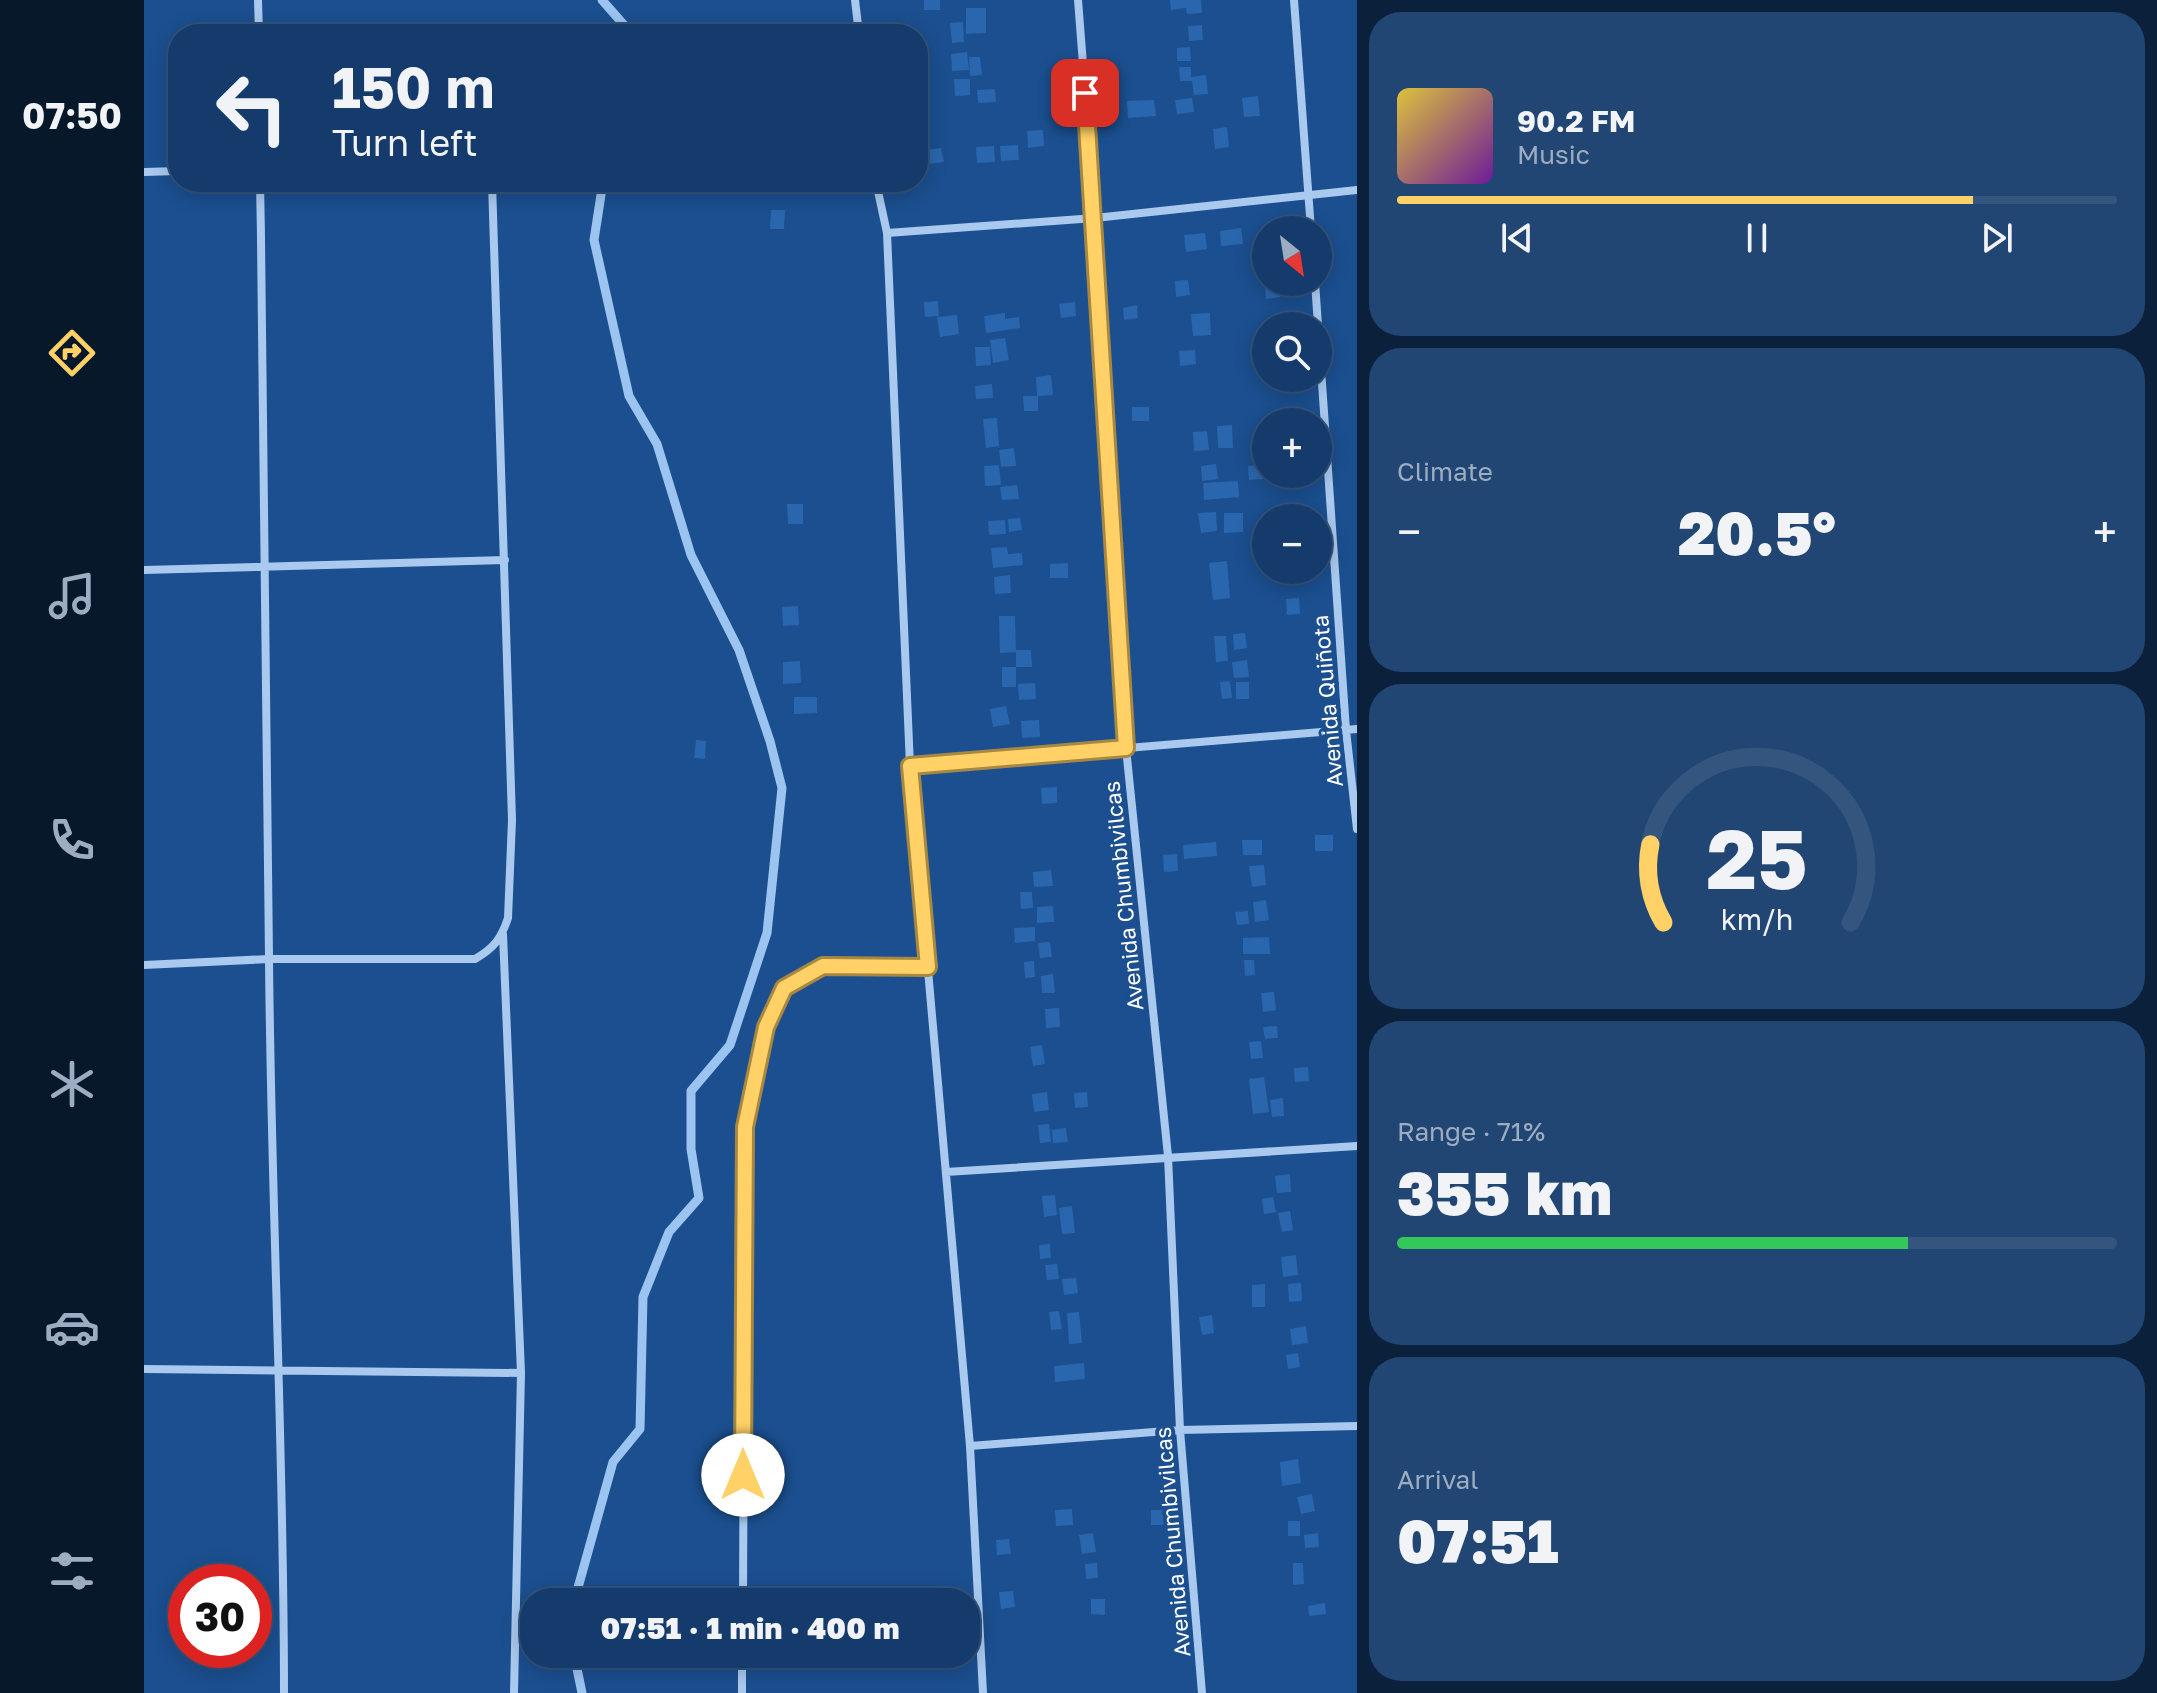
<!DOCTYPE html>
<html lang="en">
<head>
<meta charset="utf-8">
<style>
  body { margin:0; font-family:"Golos Text",sans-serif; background:#214673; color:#f1f3f6; height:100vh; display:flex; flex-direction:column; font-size:30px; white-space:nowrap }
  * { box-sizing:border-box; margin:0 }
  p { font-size:26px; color:#9dadc1 }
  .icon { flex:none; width:44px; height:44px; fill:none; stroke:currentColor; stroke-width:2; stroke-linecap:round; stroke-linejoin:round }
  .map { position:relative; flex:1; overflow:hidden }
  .panel { display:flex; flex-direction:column; gap:12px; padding:12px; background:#0b203b; width:800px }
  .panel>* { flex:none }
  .guide { position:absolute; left:24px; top:24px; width:760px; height:168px; border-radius:32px; box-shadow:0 4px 20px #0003,0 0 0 2px #33557e; background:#143b6b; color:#f1f3f6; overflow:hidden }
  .needle { width:52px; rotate:150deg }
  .fabs { position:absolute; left:1108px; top:216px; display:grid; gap:16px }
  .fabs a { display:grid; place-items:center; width:80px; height:80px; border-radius:50%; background:#143b6b; box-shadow:0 4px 20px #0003,0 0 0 2px #33557e; font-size:40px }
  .speed { position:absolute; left:24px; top:1564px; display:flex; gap:16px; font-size:40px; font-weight:700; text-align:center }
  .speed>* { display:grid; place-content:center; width:104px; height:104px; border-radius:50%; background:#143b6b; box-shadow:0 4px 20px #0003,0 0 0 2px #33557e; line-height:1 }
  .speed .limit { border:12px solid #d22; background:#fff; color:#111 }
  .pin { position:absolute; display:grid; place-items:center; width:68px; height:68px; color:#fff; margin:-34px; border-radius:16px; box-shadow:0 4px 12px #0006 }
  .me { position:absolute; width:88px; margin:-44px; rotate:0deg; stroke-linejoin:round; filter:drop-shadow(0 0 6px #0008) }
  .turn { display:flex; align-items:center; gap:28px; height:168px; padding:0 32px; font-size:36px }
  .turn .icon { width:104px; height:104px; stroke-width:2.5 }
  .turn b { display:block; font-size:56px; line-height:68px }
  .big { font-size:60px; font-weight:800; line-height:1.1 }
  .panel .card { flex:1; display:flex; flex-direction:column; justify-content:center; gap:12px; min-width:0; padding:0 28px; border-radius:32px; background:#214673 }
  .panel .dial { align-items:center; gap:0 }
  .dial svg { height:208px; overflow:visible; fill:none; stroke:#33557e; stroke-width:7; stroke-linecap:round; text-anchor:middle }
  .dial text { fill:#f1f3f6; stroke:none }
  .song { display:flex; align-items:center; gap:24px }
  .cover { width:96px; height:96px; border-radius:12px; background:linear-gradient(135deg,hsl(50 70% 55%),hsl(280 70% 35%)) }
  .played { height:8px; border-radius:4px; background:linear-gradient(90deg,#ffd166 80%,#33557e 80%) }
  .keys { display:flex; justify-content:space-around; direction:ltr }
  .heat { display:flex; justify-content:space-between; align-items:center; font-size:44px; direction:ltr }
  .charge { height:12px; border-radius:6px; background:linear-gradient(90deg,#34c759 71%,#33557e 0) }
  .trip { position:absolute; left:376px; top:1588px; width:460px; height:80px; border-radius:32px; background:#143b6b; box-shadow:0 4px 20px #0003,0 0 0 2px #33557e; font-weight:800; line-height:80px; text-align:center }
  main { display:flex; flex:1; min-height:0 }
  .tab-bar { display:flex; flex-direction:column; width:144px; justify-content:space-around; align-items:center; background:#08182b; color:#9dadc1 }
  .tab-bar .icon { width:56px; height:56px }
  .tab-bar .active { color:#ffd166 }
  .tab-bar b { font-size:36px; color:#f1f3f6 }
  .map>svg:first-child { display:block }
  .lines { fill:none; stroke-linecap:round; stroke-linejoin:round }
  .stream { stroke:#9cc4f0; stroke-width:9 }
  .building { fill:#2a66ad }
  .minor { stroke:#a9c9ee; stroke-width:8 }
  .route-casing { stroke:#a68842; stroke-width:20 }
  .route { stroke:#ffd166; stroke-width:14 }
  .labels { text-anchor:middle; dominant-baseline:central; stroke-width:8; stroke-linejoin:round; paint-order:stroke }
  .street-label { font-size:22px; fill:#fff; stroke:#1b4f8f }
</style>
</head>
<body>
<main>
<nav class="tab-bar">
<b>07:50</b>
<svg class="icon active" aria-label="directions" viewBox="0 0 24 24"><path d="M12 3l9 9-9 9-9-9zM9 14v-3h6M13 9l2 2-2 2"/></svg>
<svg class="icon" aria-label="music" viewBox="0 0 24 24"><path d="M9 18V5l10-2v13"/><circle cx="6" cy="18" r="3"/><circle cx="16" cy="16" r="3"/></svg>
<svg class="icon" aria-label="phone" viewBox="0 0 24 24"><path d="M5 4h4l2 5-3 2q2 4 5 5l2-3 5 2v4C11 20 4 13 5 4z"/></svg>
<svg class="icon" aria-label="climate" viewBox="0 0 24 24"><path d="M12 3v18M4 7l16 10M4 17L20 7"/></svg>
<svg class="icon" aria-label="car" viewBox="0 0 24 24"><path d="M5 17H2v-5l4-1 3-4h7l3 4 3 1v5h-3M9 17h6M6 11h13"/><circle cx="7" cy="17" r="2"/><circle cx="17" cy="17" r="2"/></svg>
<svg class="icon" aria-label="filters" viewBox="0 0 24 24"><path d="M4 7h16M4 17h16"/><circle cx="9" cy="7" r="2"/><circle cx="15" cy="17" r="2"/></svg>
</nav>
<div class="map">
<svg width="1213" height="1693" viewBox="0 0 1213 1693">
  <rect width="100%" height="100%" fill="#1b4f8f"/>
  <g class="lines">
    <!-- stream -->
    <path class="stream" d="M458,0L488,34
      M430,1602L469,1462L496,1429L499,1297L525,1232L555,1198L547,1149V1091L586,1045L623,933L638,788L626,741L595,650L547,555L513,444L485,396L450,240L459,182
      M430,1654L438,1693"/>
  </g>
  <!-- building -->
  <path class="building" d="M780,0H796V10H780Z
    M1026,0H1057L1058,13L1043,14L1042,8L1027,10Z
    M822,8H842V33L822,34Z
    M819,22L820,42L808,43L806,23Z
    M1058,25L1059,40L1045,41L1044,26Z
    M1046,47L1047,61H1033V48Z
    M823,52L825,70L808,71L807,54Z
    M825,57H836L838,75L826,76Z
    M1035,67H1047V77L1062,75L1064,94L1050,95L1048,81H1036Z
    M810,79H826V95L811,96Z
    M851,89L852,102L834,103L833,90Z
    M1114,96L1116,116L1100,117L1098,98Z
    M1048,98L1050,112L1033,114L1031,100Z
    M1010,100L1012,116L984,118L983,101Z
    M1083,127L1085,147L1071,149L1069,129Z
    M899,130L900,146L884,148L883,131Z
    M874,145L875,160L857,161L856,146Z
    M850,146L851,162L833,163L832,147Z
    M797,148L800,162L785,164L782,150Z
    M627,210H641L640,229H626Z
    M1097,228L1099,244L1077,246L1076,231Z
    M1061,233L1063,249L1042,252L1040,235Z
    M1044,280L1046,295L1032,297L1031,281Z
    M1134,283L1136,297L1122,299L1121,285Z
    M794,301L795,316L781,317L780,302Z
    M931,302L932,316L917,318L915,304Z
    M993,305L994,318L980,320L979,308Z
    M861,313V319L875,317L876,328L842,333L840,316Z
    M1066,313L1067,335L1049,336L1047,314Z
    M813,315L815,334L796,337L793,317Z
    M861,338L865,360L849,363L846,340Z
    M831,347H846L847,365L832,366Z
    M1051,350L1052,364L1036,366L1035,351Z
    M907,375L909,395L894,396V411H880L879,396H893L892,377Z
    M848,384L849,398L832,399L831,386Z
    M988,407H1005V421H988Z
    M853,418L855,446L842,448L839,419Z
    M1088,425L1089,448H1074L1073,426Z
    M1063,431L1065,450L1050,451L1049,432Z
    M870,448L872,466L857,467L855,450Z
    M1072,464L1074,479L1058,481L1057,466Z
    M855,465L857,485L841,486L840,466Z
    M1118,465L1119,479L1105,480L1104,466Z
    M1094,481L1095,497L1060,500L1059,483Z
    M873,485L875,499L858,500L856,487Z
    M643,504H659V524H644Z
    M1072,512L1073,531L1057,533L1054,513Z
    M1080,513H1099V532L1080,533Z
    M876,518L878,530L865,532L864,519Z
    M861,520L862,534L845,535L844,521Z
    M863,547L864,554L878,553L879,565L849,568L847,548Z
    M1083,561L1086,598L1069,600L1065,563Z
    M924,563V578H906V564Z
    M866,575L867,593L851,594L850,577Z
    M1155,598L1156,614L1143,615L1142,599Z
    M654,606L655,625L639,626L638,607Z
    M855,616H871L872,652L856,653Z
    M1101,633L1103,648L1090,650L1089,634Z
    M1070,636H1082L1084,661L1072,662Z
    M872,650H887L888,667H872Z
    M1103,660L1105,677L1090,678L1088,662Z
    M656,661L657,683L639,684V662Z
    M858,667H872V687H858Z
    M1086,681L1088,698L1078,699L1076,682Z
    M1092,682H1105V699H1092Z
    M891,683L892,699L875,700L874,684Z
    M650,697H673V713L650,714Z
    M862,706L866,724L849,727L846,709Z
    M895,720L896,737L878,738L877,721Z
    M552,740L562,741L561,759L550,758Z
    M913,787V803L898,804L897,788Z
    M1171,835H1189V851H1171Z
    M1098,840H1118V855H1099Z
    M1072,842L1073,856L1040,859L1039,845Z
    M1033,854L1034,871L1020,872L1019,855Z
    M1120,865L1122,885L1108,887L1105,866Z
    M907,870L909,886L890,887L889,872Z
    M876,892H888L889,908L877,909Z
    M1122,900L1125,920L1111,922L1109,902Z
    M909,906L910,922L893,923V907Z
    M1104,911L1105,924L1093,925L1091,912Z
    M891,927V941L871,943L870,928Z
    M1125,937L1126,954H1099V938Z
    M906,942L908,957L896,958L894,943Z
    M1100,960H1110L1111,975L1101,976Z
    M890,961L891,977L881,978L880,962Z
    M909,974L911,993H898L897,976Z
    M1130,992L1132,1010L1119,1012L1117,993Z
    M915,1008L916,1027L902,1028L901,1009Z
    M1133,1026L1134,1038L1121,1039L1119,1027Z
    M1117,1041L1119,1058L1107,1059L1105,1042Z
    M898,1045L901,1064L889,1066L886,1047Z
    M1164,1067L1165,1081L1151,1082L1150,1068Z
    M1120,1077L1125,1112L1109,1114L1105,1079Z
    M903,1092L905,1110L890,1112L888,1094Z
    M943,1092L944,1107L931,1108L930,1093Z
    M1139,1098L1140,1116L1128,1117L1126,1100Z
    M905,1124L907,1142L896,1143L894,1125Z
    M922,1128L924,1142L909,1143L908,1130Z
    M1146,1174L1147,1192L1133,1193L1131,1176Z
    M911,1195L913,1215L900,1217L898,1196Z
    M1129,1197L1132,1212L1120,1214L1118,1199Z
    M928,1206L931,1233L918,1234L915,1208Z
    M1146,1211L1149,1230L1138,1232L1134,1213Z
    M906,1244L907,1258L896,1259L895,1245Z
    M1152,1255L1154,1275L1139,1277L1137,1257Z
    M913,1264L915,1279L903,1280L901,1265Z
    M932,1278L934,1293L920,1295L918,1279Z
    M1157,1283L1158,1301L1145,1302L1144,1284Z
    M1121,1284V1307H1108V1285Z
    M915,1311L918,1329L907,1330L905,1312Z
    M935,1312L938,1343L925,1344L923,1313Z
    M1068,1315L1070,1333L1058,1335L1055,1317Z
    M1162,1326L1164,1343L1148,1345L1146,1329Z
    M1154,1353L1156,1367L1144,1369L1142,1355Z
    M940,1363L941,1379L911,1382L910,1366Z
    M1154,1459L1157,1483L1138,1486L1136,1462Z
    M1168,1494L1171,1511L1157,1514L1153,1497Z
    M928,1509L929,1525L912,1526L911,1510Z
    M1007,1510H1020V1525H1007Z
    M1144,1521H1156V1536H1144Z
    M949,1533L952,1552L938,1554L935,1535Z
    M1174,1533L1175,1547L1161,1548L1160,1535Z
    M865,1539L867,1554L853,1555L852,1540Z
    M953,1563L954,1578L942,1579L941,1564Z
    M1149,1563H1159L1160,1584L1149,1585Z
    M869,1591L871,1607L857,1609L855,1592Z
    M947,1599H961V1615L947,1614Z
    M1181,1603L1182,1614L1165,1616L1164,1606Z"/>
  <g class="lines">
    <!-- minor -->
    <path class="minor" d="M114,0L115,34
      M711,0L715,34
      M934,0L951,218L982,748L1024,1156L1036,1430L1058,1693
      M1150,0L1167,230
      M0,172L34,171
      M116,182C121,440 122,698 125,957C127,1202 140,1447 140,1693
      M732,182L743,233L766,766L826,1446L839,1693
      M743,233L951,218L1213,190
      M1171,282L1202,730L1213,829
      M0,570L361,560
      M766,766L1213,729
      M359,934L377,1373L370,1693
      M0,965L125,959H331C350,948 357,939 364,918L368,820L348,182
      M802,1172L1213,1146
      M0,1369L377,1373
      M826,1446L1036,1430L1213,1426
      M599,1602L601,1127L622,1027L640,988L679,966L784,967
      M598,1693V1654"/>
  </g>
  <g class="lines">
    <defs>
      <path id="route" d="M599,1475L601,1127L622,1027L640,988L679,966L784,967L766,766L982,748L941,93"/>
    </defs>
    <!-- route casing -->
    <use href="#route" class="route-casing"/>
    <!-- route -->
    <use href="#route" class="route"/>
  </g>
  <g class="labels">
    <!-- street labels -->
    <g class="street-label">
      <text transform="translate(1183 701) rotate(-95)">Avenida Quiñota</text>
      <text transform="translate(979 896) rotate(-96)">Avenida Chumbivilcas</text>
      <text transform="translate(1028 1542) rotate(-95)">Avenida Chumbivilcas</text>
    </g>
  </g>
</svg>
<div class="fabs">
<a><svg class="needle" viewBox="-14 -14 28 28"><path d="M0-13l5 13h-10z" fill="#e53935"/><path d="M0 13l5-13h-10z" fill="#9dadc1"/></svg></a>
<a><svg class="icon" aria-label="search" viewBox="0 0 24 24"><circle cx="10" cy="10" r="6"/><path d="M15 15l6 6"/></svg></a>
<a>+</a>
<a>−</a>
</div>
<div class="speed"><div class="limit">30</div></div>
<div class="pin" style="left:941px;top:93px;background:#d93025"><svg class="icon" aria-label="arrive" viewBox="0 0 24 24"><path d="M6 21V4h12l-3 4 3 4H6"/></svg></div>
<svg class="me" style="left:599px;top:1475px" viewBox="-20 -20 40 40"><circle r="19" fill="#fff"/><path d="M0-13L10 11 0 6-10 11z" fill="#ffd166"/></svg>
<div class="trip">07:51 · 1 min · 400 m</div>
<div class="guide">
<div class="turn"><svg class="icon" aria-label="left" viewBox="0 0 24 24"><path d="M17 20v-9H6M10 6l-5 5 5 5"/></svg><div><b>150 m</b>Turn left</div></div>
</div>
</div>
<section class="panel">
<div class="card">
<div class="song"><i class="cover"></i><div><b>90.2 FM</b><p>Music</p></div></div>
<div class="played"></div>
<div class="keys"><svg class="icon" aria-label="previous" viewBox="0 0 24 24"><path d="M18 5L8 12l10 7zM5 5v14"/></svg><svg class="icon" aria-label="pause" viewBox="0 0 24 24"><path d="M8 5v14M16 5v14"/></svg><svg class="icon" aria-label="next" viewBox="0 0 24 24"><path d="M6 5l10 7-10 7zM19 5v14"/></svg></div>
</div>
<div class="card"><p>Climate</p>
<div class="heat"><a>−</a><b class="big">20.5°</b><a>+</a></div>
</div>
<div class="card dial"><svg viewBox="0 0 100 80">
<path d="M14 69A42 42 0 1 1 86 69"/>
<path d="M14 69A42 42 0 0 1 9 39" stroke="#ffd166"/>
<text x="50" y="56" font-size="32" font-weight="700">25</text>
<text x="50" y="72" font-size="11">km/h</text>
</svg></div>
<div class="card"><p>Range · 71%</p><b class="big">355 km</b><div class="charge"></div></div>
<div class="card"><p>Arrival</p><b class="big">07:51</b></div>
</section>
</main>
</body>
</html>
